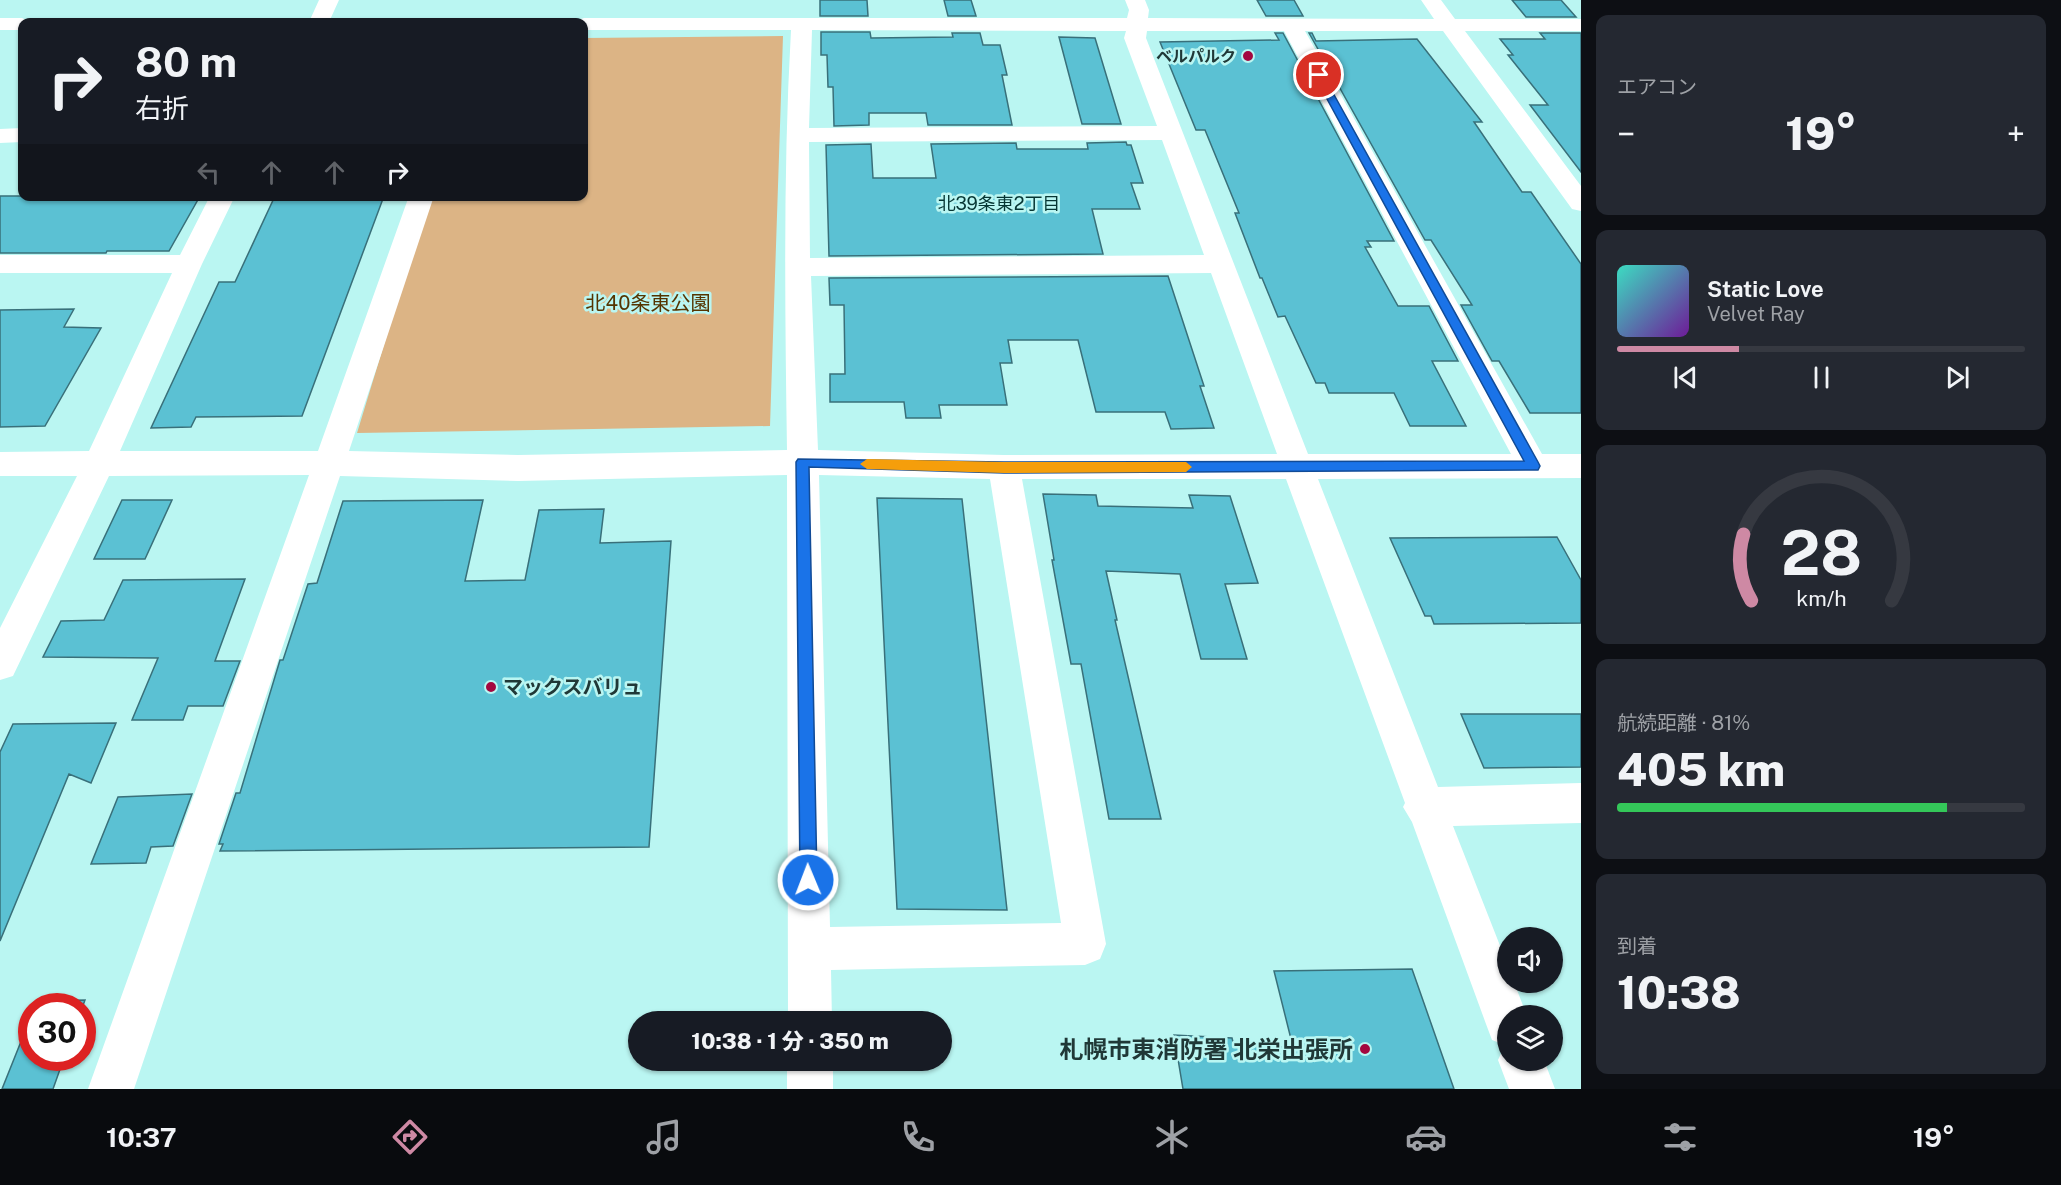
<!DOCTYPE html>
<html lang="ja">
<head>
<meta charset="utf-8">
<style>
  body { margin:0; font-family:"Public Sans","Noto Sans JP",sans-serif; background:#242831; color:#f1f3f6; height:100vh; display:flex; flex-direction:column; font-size:22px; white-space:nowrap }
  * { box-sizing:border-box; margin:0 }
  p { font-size:20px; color:#9ea1a6 }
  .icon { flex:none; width:33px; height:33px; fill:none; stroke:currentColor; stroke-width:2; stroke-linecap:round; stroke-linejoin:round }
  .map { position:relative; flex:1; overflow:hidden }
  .side { display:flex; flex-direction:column; gap:15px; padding:15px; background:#0d0f14; width:480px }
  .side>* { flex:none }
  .hud { position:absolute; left:18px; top:18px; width:570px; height:183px; border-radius:12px; box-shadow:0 2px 4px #0004; background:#171b24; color:#f1f3f6; overflow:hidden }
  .buttons { position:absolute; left:1497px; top:927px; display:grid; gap:12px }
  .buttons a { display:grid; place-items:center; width:66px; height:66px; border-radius:50%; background:#171b24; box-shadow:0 2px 4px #0004; font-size:30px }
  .speed { position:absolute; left:18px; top:993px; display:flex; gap:12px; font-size:30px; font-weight:700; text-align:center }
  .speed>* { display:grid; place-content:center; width:78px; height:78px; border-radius:50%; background:#171b24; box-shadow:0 2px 4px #0004; line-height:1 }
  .speed .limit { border:9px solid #d22; background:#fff; color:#111 }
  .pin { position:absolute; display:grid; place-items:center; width:51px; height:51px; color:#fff; margin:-26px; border:3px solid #fff; border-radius:50%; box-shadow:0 2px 6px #0007 }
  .me { position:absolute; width:66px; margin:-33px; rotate:359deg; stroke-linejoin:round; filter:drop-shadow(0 0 4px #0008) }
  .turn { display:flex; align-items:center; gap:21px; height:126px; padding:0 18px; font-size:27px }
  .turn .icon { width:78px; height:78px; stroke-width:2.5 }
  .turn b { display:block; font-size:42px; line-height:51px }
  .lanes { display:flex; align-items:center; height:57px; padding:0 18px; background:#0003; justify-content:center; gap:30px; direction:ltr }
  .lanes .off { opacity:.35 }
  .big { font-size:45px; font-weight:800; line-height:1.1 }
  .side .widget { flex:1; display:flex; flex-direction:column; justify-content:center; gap:9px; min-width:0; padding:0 21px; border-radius:12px; background:#242831 }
  .side .dial { align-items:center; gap:0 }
  .dial svg { height:156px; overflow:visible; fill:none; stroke:#363941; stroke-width:7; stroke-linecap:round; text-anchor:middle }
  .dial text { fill:#f1f3f6; stroke:none }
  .song { display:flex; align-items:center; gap:18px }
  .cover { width:72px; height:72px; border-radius:9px; background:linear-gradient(135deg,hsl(170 70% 55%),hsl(280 70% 35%)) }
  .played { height:6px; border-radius:3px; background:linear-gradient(90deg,#ce89a4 30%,#363941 30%) }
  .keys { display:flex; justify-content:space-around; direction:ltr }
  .heat { display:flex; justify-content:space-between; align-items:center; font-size:33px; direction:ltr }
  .charge { height:9px; border-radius:4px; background:linear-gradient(90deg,#34c759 81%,#363941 0) }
  .trip { position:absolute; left:628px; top:1011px; width:324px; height:60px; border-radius:30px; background:#171b24; box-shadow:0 2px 4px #0004; font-weight:800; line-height:60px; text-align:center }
  .tabs { display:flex; height:96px; justify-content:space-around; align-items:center; background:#090b0e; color:#9ea1a6 }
  .tabs .icon { width:42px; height:42px }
  .tabs .active { color:#ce89a4 }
  .tabs b { font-size:27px; color:#f1f3f6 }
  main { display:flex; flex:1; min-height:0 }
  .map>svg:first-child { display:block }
  .green { fill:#dcb485 }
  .building { fill:#5bc1d3; stroke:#39707a; stroke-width:1.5 }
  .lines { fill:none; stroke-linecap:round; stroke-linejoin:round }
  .minor { fill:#fff; fill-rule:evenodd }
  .route { fill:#1a73e8; stroke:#114b97; stroke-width:1.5 }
  .slow { fill:#f59e0b }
  .poi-dot { fill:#a3073f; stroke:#baf6f2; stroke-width:2 }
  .labels { text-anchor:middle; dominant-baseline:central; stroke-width:5; stroke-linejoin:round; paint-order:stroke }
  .far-poi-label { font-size:16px; font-weight:bold; fill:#203837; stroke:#baf6f2; text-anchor:end }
  .far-neighbourhood-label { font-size:18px; fill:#063634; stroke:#baf6f2 }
  .park-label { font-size:20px; fill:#553400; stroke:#baf6f2 }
  .poi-label { font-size:20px; font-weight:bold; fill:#203837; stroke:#baf6f2; text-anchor:start }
  .near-poi-label { font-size:24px; font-weight:bold; fill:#203837; stroke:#baf6f2; text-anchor:end }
</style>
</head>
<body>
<main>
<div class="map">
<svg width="1581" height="1089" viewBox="0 0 1581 1089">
  <rect width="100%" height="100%" fill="#baf6f2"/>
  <!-- green -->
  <path class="green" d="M783,36L770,426L357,433L429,197L584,196V38Z"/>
  <!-- building -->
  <path class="building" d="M820,0H867L868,16H820Z
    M944,0H971L976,16H948Z
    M1257,0H1294L1303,16H1266Z
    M1512,0H1561L1576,17H1526Z
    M821,32H870L871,38L953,37L952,33H980L983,45H1000L1007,75H1002L1012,125H928L926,113H869V125L834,126L833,87H828L827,55H821Z
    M1275,33H1283L1394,241H1367L1371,247H1365L1398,306H1429L1458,361H1432L1466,426H1410L1394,393H1329L1325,383H1316L1285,316L1278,317L1262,278H1260L1235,213H1239L1205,130H1196L1160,42L1279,40Z
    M1309,33H1312L1316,41L1417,39L1482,122H1474L1522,192H1531L1581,264V413H1530L1499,361H1492L1461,305H1472L1431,240H1425Z
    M1540,33H1581V172L1530,105H1548L1508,55H1513L1500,39H1545Z
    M1059,37L1095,38L1121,124H1082Z
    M1126,142L1127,145H1131L1143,183H1131L1140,209H1092L1103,254L829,256L826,145L871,144L873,178H936L931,144L1016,143L1017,149H1088L1087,143Z
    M0,196H200L169,251H107L106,253H0Z
    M275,196H384L302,416L196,417L191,427L151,428L219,282H235Z
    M1168,276L1204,386H1200L1214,428L1171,429L1165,412H1096L1078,340H1008L1012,363H1000L1007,405H939L941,418H906L904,402H830V374H845L844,305H830L829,278Z
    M74,309L64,327L101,328L45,426L0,427V310Z
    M1043,494L1096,495L1098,506L1193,508L1189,495L1230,496L1258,583L1225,584L1247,659H1201L1180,574L1106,571L1117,620H1115L1161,819H1109L1081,664H1071L1052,560H1054Z
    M877,498L962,499L1007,910L897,909Z
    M122,500H172L145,559H94Z
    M483,500L465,581L525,580L539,510L604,509L600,543L671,541L649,847L220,851L223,844H219L236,793H240L280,660H283L308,584L317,583L343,501Z
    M1557,537L1581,580V623L1434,624L1431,616H1425L1390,538Z
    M245,579L215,661H240L223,706H188L183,720H132L158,658L43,657L61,621L104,620L123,580Z
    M1461,714H1581V767L1484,768Z
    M116,723L91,783L69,774L0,941V752L13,724Z
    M192,794L173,846L151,847L146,863L91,864L118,797Z
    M1412,969L1454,1089H1183L1174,1035L1232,1038L1234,1046L1293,1047L1274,971Z
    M85,1000L82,1008L35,1006L37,1001Z
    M32,1014V1058H64L53,1089H2Z"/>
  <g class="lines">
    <!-- minor -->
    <path class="minor" d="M319,0H339L329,22H309Z
      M1125,0H1145L1149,10L1148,18L1434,19L1421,0H1441L1455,19H1581V31H1465L1581,186V211L1572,209L1443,31H1305L1542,454H1581V478L1318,479L1438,787L1581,783V823L1453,826L1508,966V982H1514L1527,1016H1508V1060H1544L1555,1089H1509L1498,1060L1505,1045L1492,1040L1486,1024L1412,822L1403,807L1405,803L1286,479H1022L1106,944L1100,959L1085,965L831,970L832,1022H788L787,475L518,481L340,476L134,1089H88L309,475L109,476L13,676L0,680V628L77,476H0V452L89,451L172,273H0V255H180L210,196H235L202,264L120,451H318L409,196H434L349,451L518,455L787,450C785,310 783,170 791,30H584V22H575L577,20L584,18H1127L1129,10ZM812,30L1126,31L1124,38L1157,126L809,128ZM1147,31H1284L1511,454H1308L1146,38ZM1162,140L1204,255L810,258L809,142ZM1211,273L1277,454L1004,455L818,450L811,276ZM819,475L990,479L1061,923L830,927Z
      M0,18H22L31,22H22V30H0Z
      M22,128V142L0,143V129Z
      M787,1060H833V1089H787Z"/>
  </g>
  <!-- route -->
  <path class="route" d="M1319,72L1323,75L1538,462L1540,466L1538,470L1004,473L809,467L817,880L814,886L808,888L802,886L800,880L796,462L798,459L1004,462L1524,461L1314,75Z"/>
  <!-- slow -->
  <path class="slow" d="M867,459L1004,462H1186L1192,467L1186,472L1004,473L867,469L860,464Z"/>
  <!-- markers -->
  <g class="poi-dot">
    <circle cx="1248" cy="56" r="6"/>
    <circle cx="491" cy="687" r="6"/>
    <circle cx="1365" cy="1049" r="6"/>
  </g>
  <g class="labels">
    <!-- far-poi labels -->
    <g class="far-poi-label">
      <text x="1236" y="56">ベルパルク</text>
    </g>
    <!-- far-neighbourhood labels -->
    <g class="far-neighbourhood-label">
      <text x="999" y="203">北39条東2丁目</text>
    </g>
    <!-- park labels -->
    <g class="park-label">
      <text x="648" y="303">北40条東公園</text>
    </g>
    <!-- poi labels -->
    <g class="poi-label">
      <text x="503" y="687">マックスバリュ</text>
    </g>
    <!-- near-poi labels -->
    <g class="near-poi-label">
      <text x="1353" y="1049">札幌市東消防署 北栄出張所</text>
    </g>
  </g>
</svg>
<div class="buttons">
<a><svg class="icon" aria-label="sound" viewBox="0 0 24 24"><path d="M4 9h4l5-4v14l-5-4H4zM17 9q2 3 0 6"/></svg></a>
<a><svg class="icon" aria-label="layers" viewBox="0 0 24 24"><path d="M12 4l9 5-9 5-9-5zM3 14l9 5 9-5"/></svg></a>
</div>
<div class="speed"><div class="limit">30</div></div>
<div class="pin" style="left:1319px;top:75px;background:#d93025"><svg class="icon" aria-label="arrive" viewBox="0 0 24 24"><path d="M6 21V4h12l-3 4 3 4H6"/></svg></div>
<svg class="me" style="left:808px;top:880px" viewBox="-20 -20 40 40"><circle r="17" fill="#1a73e8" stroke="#fff" stroke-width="3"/><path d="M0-11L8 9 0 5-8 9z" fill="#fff"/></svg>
<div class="trip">10:38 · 1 分 · 350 m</div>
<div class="hud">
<div class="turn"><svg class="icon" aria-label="right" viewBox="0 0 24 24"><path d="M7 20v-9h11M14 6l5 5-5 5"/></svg><div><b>80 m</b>右折</div></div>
<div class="lanes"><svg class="icon off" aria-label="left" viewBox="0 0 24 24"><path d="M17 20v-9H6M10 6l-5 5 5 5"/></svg><svg class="icon off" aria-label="ahead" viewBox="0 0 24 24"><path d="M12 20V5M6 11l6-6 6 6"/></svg><svg class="icon off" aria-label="ahead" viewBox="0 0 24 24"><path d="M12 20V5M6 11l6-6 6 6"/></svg><svg class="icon" aria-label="right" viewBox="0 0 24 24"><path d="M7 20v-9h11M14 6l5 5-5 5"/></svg></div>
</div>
</div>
<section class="side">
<div class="widget"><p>エアコン</p>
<div class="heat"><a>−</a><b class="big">19°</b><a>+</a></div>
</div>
<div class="widget">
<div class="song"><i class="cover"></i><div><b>Static Love</b><p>Velvet Ray</p></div></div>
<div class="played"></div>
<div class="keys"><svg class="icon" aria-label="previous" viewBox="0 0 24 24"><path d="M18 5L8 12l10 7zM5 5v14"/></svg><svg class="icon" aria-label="pause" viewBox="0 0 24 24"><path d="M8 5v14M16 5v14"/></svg><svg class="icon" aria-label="next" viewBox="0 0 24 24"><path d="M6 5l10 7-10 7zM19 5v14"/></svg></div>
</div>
<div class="widget dial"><svg viewBox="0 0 100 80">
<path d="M14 69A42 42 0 1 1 86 69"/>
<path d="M14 69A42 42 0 0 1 10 35" stroke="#ce89a4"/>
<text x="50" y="56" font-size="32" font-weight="700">28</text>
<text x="50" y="72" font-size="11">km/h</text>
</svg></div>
<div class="widget"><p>航続距離 · 81%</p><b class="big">405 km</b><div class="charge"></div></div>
<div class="widget"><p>到着</p><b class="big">10:38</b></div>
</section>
</main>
<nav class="tabs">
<b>10:37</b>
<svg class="icon active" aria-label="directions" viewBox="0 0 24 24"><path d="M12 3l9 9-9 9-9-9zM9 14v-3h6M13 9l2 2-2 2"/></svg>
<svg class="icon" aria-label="music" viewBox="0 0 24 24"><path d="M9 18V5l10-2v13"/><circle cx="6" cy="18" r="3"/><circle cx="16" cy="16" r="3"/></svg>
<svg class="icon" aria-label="phone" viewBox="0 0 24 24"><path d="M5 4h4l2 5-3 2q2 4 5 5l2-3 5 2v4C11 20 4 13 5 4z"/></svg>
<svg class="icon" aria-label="climate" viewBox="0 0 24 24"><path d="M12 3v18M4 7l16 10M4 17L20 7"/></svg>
<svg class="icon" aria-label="car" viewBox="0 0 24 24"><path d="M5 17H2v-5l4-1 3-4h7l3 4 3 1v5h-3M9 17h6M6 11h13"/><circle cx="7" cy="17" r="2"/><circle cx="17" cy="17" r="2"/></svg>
<svg class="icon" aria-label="filters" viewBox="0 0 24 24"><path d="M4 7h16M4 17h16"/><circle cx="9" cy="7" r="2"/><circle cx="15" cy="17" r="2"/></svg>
<b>19°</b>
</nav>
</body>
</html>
